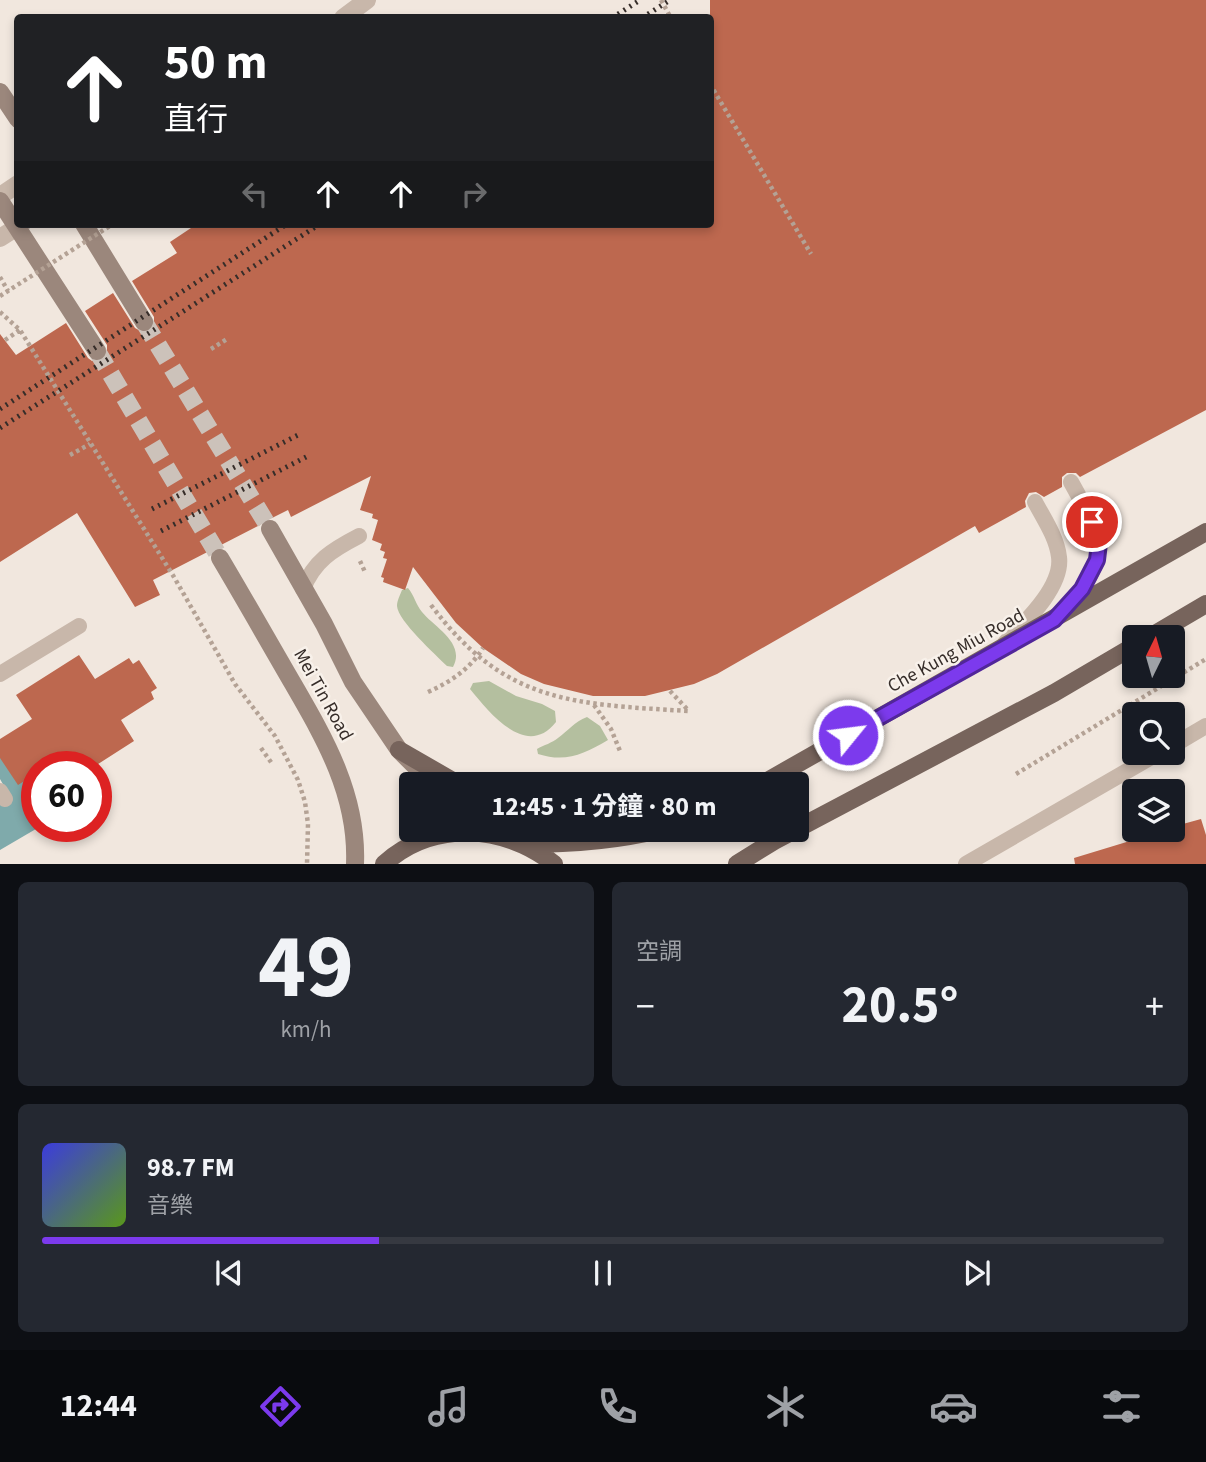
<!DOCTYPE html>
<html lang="zh-TW">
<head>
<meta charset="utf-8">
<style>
  body { margin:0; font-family:"Source Sans 3","Noto Sans TC",sans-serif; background:#242831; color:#f1f3f6; height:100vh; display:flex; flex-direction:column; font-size:26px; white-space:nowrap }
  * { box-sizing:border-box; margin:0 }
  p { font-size:23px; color:#9ea1a6 }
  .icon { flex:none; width:38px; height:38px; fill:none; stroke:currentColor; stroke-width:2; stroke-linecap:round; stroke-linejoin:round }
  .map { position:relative; height:864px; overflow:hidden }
  .sheet { display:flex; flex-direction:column; gap:18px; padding:18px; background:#0d0f14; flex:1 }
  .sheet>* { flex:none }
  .hud { position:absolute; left:14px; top:14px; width:700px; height:214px; border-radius:7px; box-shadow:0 4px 10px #0003; background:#202124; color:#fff; overflow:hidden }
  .needle { width:46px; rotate:5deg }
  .buttons { position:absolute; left:1122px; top:625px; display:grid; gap:14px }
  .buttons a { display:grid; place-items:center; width:63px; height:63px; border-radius:7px; background:#171b24; box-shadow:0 4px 10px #0003; font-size:35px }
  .speed { position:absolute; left:21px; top:751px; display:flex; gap:14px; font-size:35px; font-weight:700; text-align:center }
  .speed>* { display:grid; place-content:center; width:91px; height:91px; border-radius:50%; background:#171b24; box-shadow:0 4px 10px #0003; line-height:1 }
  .speed .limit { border:10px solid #d22; background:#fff; color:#111 }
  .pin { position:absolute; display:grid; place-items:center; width:60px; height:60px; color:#fff; margin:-30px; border:4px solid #fff; border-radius:50%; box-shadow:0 2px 7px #0007 }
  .me { position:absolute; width:77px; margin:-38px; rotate:61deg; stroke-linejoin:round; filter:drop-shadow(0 0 5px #0008) }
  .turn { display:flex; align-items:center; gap:24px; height:147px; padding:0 35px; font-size:32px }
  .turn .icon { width:91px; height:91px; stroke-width:2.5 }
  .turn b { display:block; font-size:49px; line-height:60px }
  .lanes { display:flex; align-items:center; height:66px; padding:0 35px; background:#0003; justify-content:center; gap:35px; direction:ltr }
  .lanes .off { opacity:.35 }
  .big { font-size:52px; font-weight:700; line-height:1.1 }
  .sheet .widget { flex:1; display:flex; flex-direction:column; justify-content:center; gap:10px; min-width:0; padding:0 24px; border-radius:10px; background:#242831 }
  .sheet .dial { align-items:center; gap:0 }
  .dial b { font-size:91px; line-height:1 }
  .song { display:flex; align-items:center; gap:21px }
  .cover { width:84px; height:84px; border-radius:10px; background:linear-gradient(135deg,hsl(240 70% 55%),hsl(90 70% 35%)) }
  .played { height:7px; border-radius:4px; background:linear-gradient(90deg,#7c3aed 30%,#363941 30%) }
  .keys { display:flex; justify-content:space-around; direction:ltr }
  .heat { display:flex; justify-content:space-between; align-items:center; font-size:38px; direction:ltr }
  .sheet .tiles { flex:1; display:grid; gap:18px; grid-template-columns:1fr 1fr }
  .widget:last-child { grid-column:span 2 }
  .trip { position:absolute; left:399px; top:772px; width:410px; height:70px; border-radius:7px; background:#171b24; box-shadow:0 4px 10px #0003; font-weight:700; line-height:70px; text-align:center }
  .tab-bar { display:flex; height:112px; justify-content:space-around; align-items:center; background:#090b0e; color:#9ea1a6 }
  .tab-bar .icon { width:49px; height:49px }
  .tab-bar .current { color:#7c3aed }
  .tab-bar b { font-size:32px; color:#f1f3f6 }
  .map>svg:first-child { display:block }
  .green { fill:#b4bf9f }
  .water { fill:#7faaab }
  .building { fill:#bd684f }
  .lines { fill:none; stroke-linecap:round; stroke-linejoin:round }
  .secondary-tunnel { stroke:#ccc2ba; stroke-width:18; stroke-dasharray:18 9; stroke-linecap:butt }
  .path { stroke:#b4a295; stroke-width:4.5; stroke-dasharray:3.5 3.5; stroke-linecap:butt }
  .service { stroke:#c8b7aa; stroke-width:16 }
  .minor { stroke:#c8b7aa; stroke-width:18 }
  .tertiary { stroke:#c8b7aa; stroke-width:18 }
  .secondary { stroke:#9b877c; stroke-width:18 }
  .primary { stroke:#77645c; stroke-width:18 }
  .rail { stroke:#362d29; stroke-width:5; stroke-dasharray:2 5; stroke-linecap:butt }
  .path-bridge { stroke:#b4a295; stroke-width:4.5; stroke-dasharray:3.5 3.5; stroke-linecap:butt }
  .route-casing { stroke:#51269a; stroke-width:18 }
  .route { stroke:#7c3aed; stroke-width:12 }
  .labels { text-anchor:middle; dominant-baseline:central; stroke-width:5; stroke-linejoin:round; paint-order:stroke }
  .street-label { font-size:19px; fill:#362d29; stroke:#f8f1ea }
</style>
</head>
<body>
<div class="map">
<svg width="1206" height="864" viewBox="0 0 1206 864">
  <rect width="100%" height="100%" fill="#f1e7de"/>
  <!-- green -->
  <path class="green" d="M408,588C414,595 416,605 422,612C434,627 466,643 453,667L447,666C436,655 398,621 397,606C397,601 400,595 402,590Z
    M489,681L516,696L542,704L555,711L556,722C526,760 489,712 470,689L473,683Z
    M587,717L600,726L608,740C584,754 566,763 538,754L537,749C544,745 552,743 558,738C569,730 574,722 587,717Z"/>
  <!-- water -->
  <path class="water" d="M10,745L37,791V796L27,802L37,819V826H41L0,850V800L9,795L0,779V751Z"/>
  <!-- building -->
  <path class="building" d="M710,0H1206V410L1080,477L1076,473H1067L1062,477V487L1044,497L1036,492L1029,493L1025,501L1026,507L979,533L975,526L717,674L694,684L645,696H593L544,684L521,674L483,648L456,623L413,567L405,590L383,582L384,578L381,577L387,559L383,558L385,552L380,550L382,544L372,540L378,520L372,518L373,514L360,510L371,476L291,517L288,510L272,518L265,519L260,525L153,580L160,595L135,607L77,513L0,562V334L16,355L66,323L88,358L92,361H103L107,356V345L85,311L113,293L135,328L144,333L150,331L154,327V317L132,281L177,253L170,242L197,224H710Z
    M79,655L95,679L129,658L133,664L139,660L157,688L151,692L154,699L121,720L134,741L95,766H37V773L18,785L0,758V739L32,719L16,695Z
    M1201,819L1206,835V864H1075L1074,858L1166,830H1172V827Z"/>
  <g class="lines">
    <!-- secondary-tunnel -->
    <path class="secondary-tunnel" d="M144,322L270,529
      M97,351L220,558"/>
    <!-- path -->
    <path class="path" d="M661,0L671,18
      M710,84L811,254
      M0,277L8,291
      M0,312L20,330L174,577L235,684L275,736L298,780L305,802L308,824L307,864
      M5,340L20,330
      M211,349L227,339
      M70,455L90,444
      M360,561L365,572
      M431,605C505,704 574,704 688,711
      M670,691L688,710
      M428,692C450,682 469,670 483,648
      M594,705L611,729L620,751
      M261,748L273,765
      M1016,774L1206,659"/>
    <!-- service -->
    <path class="service" d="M303,589C314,561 332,550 359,536
      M1063,611C1112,556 1105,543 1071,482
      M1005,643C1024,623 1063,587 1059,557C1057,538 1044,519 1035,502
      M0,674L79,626
      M1172,746L1206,726
      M0,791L5,799
      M966,864L1160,752"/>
    <!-- minor -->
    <path class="minor" d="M343,18L367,0"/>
    <!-- tertiary -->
    <path class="tertiary" d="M0,196L18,184
      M0,238L22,224"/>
    <!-- secondary -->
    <path class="secondary" d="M0,92L18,119
      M0,201L97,351
      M84,224L144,322
      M270,529L324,624L353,682L399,750L433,784
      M220,558C242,595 263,632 285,670C320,731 358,790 355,864"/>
    <!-- primary -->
    <path class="primary" d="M1150,637L1206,604
      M399,750L458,784
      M762,784L1206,532
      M525,844C572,844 614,841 659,830
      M384,864C432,820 505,824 554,864
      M737,864L774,841L1054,693L1134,646"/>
    <!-- rail -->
    <path class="rail" d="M612,18L640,0
      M642,18L670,0
      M0,409L287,224
      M0,428L320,224
      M152,509L300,434
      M161,531L310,455"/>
    <!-- path-bridge -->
    <path class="path-bridge" d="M0,296L113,224"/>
  </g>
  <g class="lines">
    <defs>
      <path id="route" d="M848,735L1054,620L1082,589L1097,560L1099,543L1092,522"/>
    </defs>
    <!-- route casing -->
    <use href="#route" class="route-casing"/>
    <!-- route -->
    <use href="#route" class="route"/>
  </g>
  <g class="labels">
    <!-- street labels -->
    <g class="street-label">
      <text transform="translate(956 651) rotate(-29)">Che Kung Miu Road</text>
      <text transform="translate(323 695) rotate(61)">Mei Tin Road</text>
    </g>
  </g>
</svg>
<div class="buttons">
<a><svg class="needle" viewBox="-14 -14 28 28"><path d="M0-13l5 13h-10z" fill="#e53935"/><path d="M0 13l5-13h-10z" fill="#9ea1a6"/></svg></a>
<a><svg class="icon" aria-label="search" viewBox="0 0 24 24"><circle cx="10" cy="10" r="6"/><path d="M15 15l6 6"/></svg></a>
<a><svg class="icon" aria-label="layers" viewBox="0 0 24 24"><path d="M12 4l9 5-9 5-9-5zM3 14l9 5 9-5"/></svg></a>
</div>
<div class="speed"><div class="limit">60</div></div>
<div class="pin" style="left:1092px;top:522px;background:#d93025"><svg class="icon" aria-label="arrive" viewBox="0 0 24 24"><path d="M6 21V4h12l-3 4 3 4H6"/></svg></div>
<svg class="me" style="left:848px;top:735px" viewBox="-20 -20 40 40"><circle r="17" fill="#7c3aed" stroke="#fff" stroke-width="3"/><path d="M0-11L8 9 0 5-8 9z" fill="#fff"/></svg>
<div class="trip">12:45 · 1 分鐘 · 80 m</div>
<div class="hud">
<div class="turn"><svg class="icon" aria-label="ahead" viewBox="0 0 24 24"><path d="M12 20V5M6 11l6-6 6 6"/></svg><div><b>50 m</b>直行</div></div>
<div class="lanes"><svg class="icon off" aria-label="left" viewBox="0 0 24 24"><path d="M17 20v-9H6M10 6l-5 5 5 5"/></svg><svg class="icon" aria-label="ahead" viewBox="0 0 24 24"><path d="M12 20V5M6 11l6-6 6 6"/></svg><svg class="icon" aria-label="ahead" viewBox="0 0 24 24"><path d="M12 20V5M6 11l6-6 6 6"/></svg><svg class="icon off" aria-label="right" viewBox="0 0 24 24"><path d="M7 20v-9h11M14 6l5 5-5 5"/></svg></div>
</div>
</div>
<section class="sheet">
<div class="tiles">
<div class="widget dial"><b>49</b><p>km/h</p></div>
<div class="widget"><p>空調</p>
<div class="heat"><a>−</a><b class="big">20.5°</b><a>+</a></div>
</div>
<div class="widget">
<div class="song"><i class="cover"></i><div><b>98.7 FM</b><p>音樂</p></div></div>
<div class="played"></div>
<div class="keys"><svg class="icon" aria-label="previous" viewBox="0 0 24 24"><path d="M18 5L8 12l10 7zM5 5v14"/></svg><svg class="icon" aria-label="pause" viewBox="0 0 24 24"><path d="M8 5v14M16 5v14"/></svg><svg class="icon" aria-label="next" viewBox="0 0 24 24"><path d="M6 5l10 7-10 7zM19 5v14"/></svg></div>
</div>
</div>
</section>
<nav class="tab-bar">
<b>12:44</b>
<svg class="icon current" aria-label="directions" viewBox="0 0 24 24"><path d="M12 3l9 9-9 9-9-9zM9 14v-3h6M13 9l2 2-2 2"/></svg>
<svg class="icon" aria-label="music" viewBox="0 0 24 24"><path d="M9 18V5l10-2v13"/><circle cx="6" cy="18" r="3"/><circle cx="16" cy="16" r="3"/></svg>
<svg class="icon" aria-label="phone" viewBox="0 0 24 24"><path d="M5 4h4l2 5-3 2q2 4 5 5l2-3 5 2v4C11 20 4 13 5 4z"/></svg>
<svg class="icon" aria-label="climate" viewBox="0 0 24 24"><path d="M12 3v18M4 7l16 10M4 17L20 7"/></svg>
<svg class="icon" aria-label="car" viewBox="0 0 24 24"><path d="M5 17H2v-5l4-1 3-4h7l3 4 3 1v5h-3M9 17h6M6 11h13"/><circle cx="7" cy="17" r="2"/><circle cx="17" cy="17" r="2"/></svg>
<svg class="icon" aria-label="filters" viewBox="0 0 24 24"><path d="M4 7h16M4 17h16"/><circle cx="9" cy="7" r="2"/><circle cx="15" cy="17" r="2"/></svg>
</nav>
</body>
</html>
